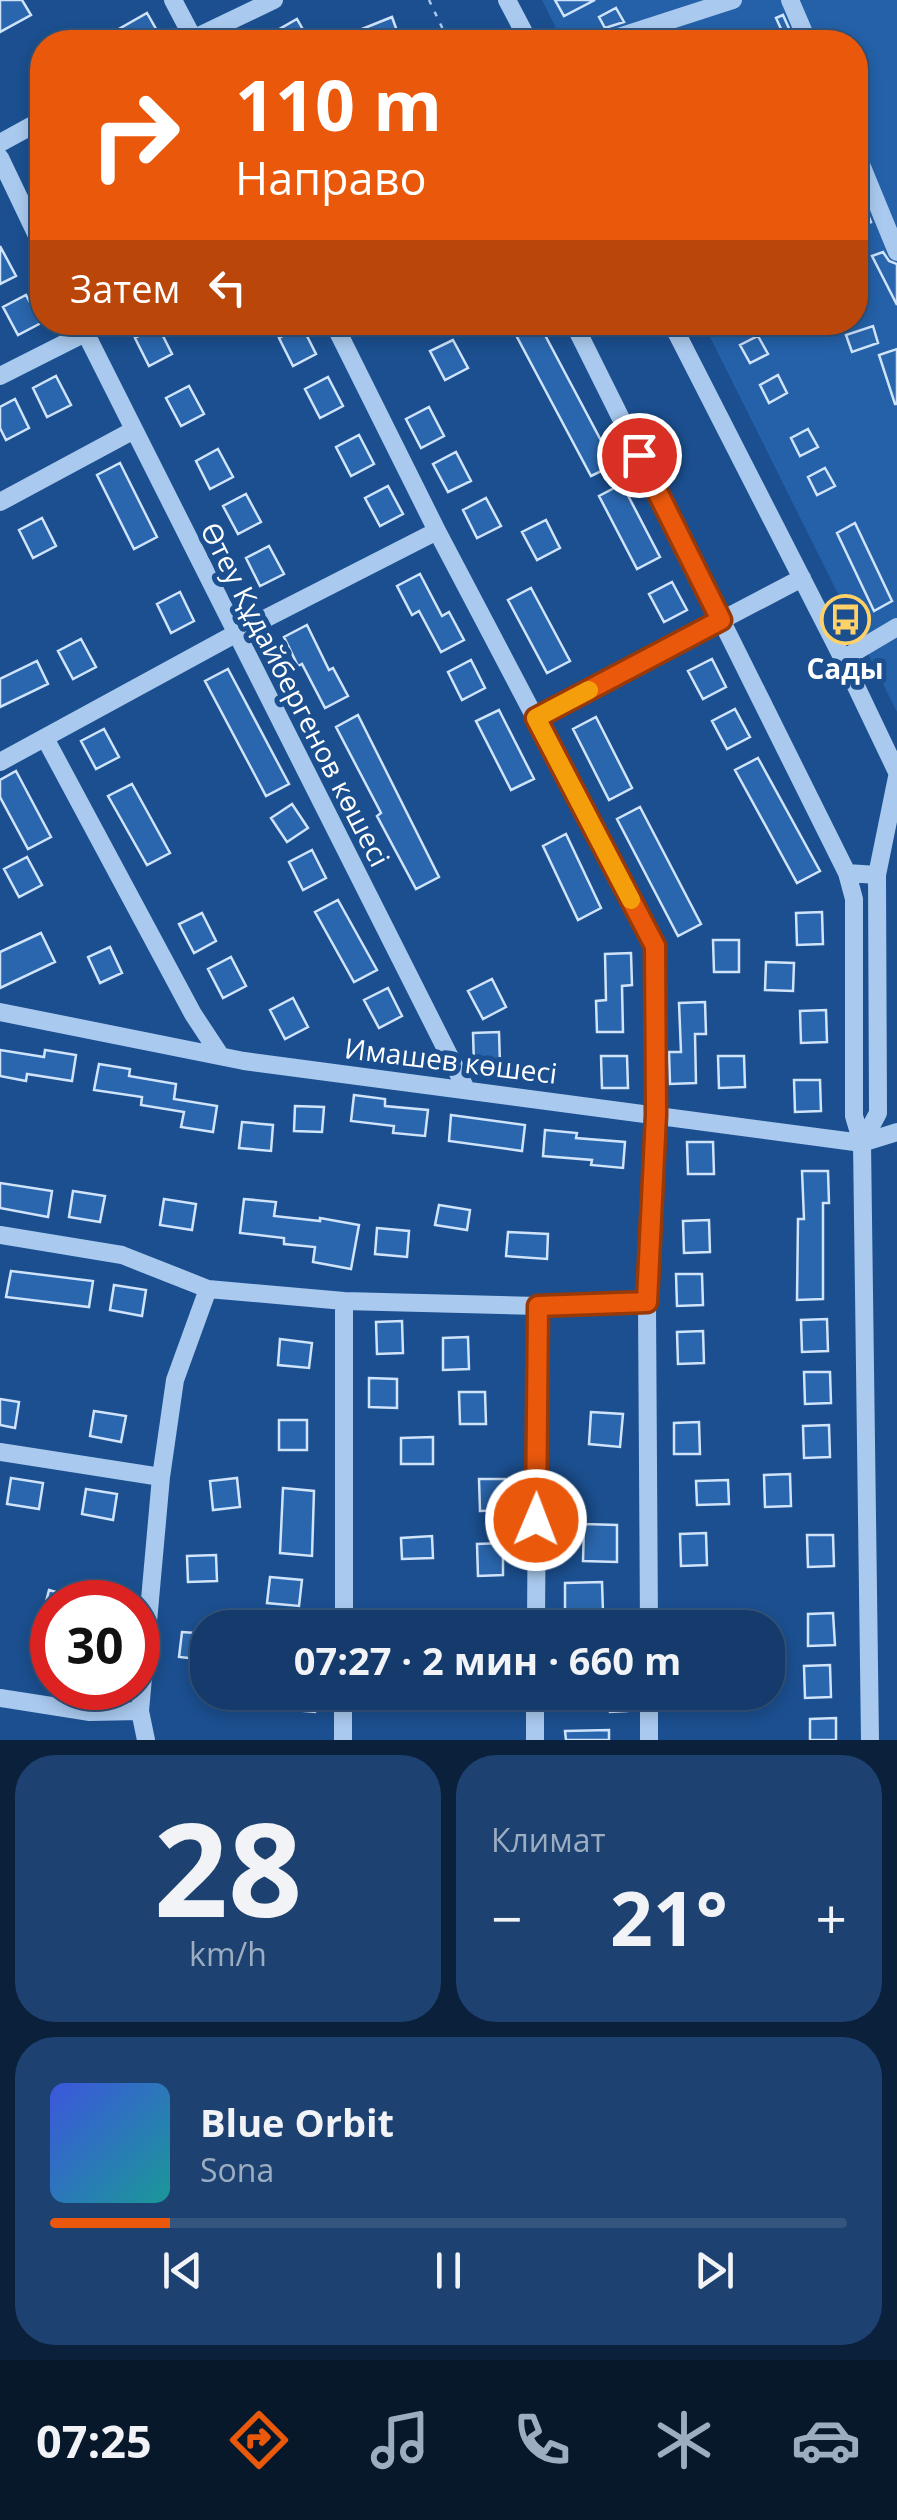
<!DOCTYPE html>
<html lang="ru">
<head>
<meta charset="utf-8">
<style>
  body { margin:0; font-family:"Open Sans",sans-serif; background:#1d4271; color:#f1f3f6; height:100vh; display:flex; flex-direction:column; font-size:38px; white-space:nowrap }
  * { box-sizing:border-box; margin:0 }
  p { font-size:32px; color:#9dadc1 }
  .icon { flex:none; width:55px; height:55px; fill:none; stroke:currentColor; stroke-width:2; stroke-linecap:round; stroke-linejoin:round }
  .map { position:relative; height:1740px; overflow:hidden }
  .panel { display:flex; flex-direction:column; gap:15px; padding:15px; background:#0b203b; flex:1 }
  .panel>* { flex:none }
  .banner { position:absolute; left:30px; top:30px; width:838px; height:305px; border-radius:40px; box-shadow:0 5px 15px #0003,0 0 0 2px #33557e; background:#ea580c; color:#fff; overflow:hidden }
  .speed { position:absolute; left:30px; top:1580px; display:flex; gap:20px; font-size:50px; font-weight:700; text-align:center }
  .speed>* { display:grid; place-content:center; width:130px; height:130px; border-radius:50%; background:#143b6b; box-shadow:0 5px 15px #0003,0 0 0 2px #33557e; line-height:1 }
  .speed .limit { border:15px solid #d22; background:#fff; color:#111 }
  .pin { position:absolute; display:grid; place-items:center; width:85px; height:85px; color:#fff; margin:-42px; border:5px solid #fff; border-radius:50%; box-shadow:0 2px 10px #0007 }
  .me { position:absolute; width:110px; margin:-55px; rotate:1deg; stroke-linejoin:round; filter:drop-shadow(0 0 8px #0008) }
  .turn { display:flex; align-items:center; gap:35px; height:210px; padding:0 40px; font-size:45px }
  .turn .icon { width:130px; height:130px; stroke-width:2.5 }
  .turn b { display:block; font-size:70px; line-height:85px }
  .then { display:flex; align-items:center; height:95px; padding:0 40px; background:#0003; gap:20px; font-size:38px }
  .big { font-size:75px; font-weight:700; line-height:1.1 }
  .panel .card { flex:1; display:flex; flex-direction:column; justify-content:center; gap:15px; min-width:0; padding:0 35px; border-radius:40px; background:#1d4271 }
  .panel .dial { align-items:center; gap:0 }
  .dial b { font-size:130px; line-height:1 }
  .song { display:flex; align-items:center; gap:30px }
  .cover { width:120px; height:120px; border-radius:15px; background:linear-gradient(135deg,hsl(230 70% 55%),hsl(180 70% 35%)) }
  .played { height:10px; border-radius:5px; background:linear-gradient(90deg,#ea580c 15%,#33557e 15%) }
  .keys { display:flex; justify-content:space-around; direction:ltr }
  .heat { display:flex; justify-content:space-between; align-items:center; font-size:55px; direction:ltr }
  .panel .tiles { flex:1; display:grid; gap:15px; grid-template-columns:1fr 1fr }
  .card:last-child { grid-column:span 2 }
  .trip { position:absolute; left:190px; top:1610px; width:595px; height:100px; border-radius:40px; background:#143b6b; box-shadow:0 5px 15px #0003,0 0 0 2px #33557e; font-weight:700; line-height:100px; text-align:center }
  .dock { display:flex; height:160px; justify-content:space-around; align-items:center; background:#08182b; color:#9dadc1 }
  .dock .icon { width:70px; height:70px }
  .dock .selected { color:#ea580c }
  .dock b { font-size:45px; color:#f1f3f6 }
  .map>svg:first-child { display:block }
  .green { fill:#2461a8 }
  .building { fill:#2a66ad; stroke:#cfe3fa; stroke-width:2.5 }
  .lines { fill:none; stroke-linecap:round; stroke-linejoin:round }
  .path { stroke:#a9c9ee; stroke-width:2.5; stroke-dasharray:5 8; stroke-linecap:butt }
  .minor { stroke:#a9c9ee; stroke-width:18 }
  .route-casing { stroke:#983908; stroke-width:25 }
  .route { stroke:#ea580c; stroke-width:18 }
  .slow { stroke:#f59e0b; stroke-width:18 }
  .labels { text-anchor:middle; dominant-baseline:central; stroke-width:10; stroke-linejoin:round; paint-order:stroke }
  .poi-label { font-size:28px; font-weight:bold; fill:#fff; stroke:#1b4f8f }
  .street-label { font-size:28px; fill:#fff; stroke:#1b4f8f }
</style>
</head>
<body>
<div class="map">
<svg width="897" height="1740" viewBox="0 0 897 1740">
  <rect width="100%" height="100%" fill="#1b4f8f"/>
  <!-- green -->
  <path class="green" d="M542,0H897V712L703,323L855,322V42H563Z"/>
  <!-- building -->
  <path class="building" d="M0,0H22L31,15L0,32Z
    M555,0H595L564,16Z
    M616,8L624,22L605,28L599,17Z
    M147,13L160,36L148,42H96Z
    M783,15L795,42H787L776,18Z
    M392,17L401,42H367L362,29Z
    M297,19L310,42H274L269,35Z
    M855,183L871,222L862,226L855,210Z
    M0,246L16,276L0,284Z
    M883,252L889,261L897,264V305L872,256Z
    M26,295L41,323L18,335L3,307Z
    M509,322H538L614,465L591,476Z
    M158,326L172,354L149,366L135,338Z
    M302,326L316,354L293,366L279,338Z
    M873,326L878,343L852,352L846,335Z
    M758,336L768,354L750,363L740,345Z
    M453,340L468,368L445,380L430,351Z
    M897,349V404H895L879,355Z
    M778,375L787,393L769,403L760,385Z
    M56,376L71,405L47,417L33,388Z
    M328,377L343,406L320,418L305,389Z
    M189,386L204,414L181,426L166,398Z
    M15,399L29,428L6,440L0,428V407Z
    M429,407L444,436L421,448L406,419Z
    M808,429L818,447L800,456L791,438Z
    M359,435L374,464L351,476L336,447Z
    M218,449L233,477L210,489L196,461Z
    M456,452L471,481L448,492L433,464Z
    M120,463L157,537L134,549L97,475Z
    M825,468L835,486L817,495L808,477Z
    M622,484L660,557L637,569L599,496Z
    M388,486L403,514L380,526L365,498Z
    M246,494L261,522L238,534L223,506Z
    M486,498L501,526L477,538L463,510Z
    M42,518L56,546L33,558L19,530Z
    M546,520L560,548L537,560L522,532Z
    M855,523L892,601L874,611L837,533Z
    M269,546L284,574L260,586L246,558Z
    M420,574L442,616L449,612L464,640L441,652L419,611L412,615L397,586Z
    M672,582L687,610L664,622L649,594Z
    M531,588L570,661L547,673L508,600Z
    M180,592L194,621L171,633L157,604Z
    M307,625L329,670L333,668L348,696L325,708L302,664L298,666L284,637Z
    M81,639L96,667L73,679L58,651Z
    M712,659L726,687L703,699L688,671Z
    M471,660L485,688L462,700L448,672Z
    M37,661L48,684L0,707V679Z
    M228,669L289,784L266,796L205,681Z
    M735,709L750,737L727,749L712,721Z
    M499,710L534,779L511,790L476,721Z
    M358,715L439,877L416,889L377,816L381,813L336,727Z
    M596,717L632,788L609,800L573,729Z
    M104,729L119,757L96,769L81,741Z
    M758,758L820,871L797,883L735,770Z
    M16,771L51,837L28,849L0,797V780Z
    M132,784L170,853L147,865L108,796Z
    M292,804L308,828L287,842L271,818Z
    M640,807L701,924L678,936L617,819Z
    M566,834L601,908L578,920L543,846Z
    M312,850L326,878L303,890L289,862Z
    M27,857L42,885L19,897L4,869Z
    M338,900L377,970L354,982L315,912Z
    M822,912L823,944L797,945L796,913Z
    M202,913L216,941L194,953L179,924Z
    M41,933L55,962L0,988V952Z
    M713,940H739V972H714Z
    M110,947L122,973L100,983L88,957Z
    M631,953L632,985L622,986L623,1032H597L596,1001L606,1000L605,954Z
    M231,957L246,986L223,998L208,969Z
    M766,962L794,963L793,991L765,990Z
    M492,979L506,1007L483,1019L468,991Z
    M388,988L402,1016L379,1028L364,1000Z
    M293,998L308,1027L285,1039L270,1010Z
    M705,1002L706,1034H695L696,1083L670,1084L669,1052H681L679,1003Z
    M826,1010L827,1042L801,1043L800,1011Z
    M499,1032L500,1064L474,1065L473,1033Z
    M0,1050L44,1057L45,1050L76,1055L72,1081L27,1074L26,1081L0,1076Z
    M601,1056H627L628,1088H602Z
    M718,1056H744L745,1087L719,1088Z
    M99,1064L130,1069L129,1076L176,1084L174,1099L217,1106L213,1132L181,1127L184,1112L141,1105L142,1097L94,1090Z
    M794,1080H820L821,1111L795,1112Z
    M354,1095L385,1099V1106L428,1110L425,1136L393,1133L394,1126L351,1121Z
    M295,1106L324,1107L322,1132L294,1131Z
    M451,1115L525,1125L522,1151L449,1141Z
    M242,1122L273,1125L271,1151L239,1148Z
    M545,1130L577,1133L576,1138L625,1142L623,1168L591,1165L592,1160L543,1156Z
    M687,1142H713L714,1174H688Z
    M802,1171H828L829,1203H823V1299L797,1300L798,1219H804Z
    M0,1183L52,1191L48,1217L0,1208Z
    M73,1191L105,1196L100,1222L69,1217Z
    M164,1199L196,1204L192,1230L160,1225Z
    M244,1199L276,1202L274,1216L320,1221V1218L359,1225L351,1269L313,1262L315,1247L284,1244V1238L240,1233Z
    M439,1205L470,1210L467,1230L435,1225Z
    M709,1220L710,1252L684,1253L683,1221Z
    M377,1228L409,1231L407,1257L375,1254Z
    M508,1232L548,1234L547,1259L506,1256Z
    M11,1271L93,1281L89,1307L6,1297Z
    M676,1274H702L703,1305L677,1306Z
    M114,1285L146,1290L142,1316L110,1310Z
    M827,1319L828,1351L802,1352L801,1320Z
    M402,1321L403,1353L377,1354L376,1322Z
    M703,1331L704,1363L678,1364L677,1332Z
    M468,1337L469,1369L443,1370V1338Z
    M280,1339L312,1343L309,1368L278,1365Z
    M804,1372H830L831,1403L805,1404Z
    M369,1378L397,1379V1408L369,1407Z
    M459,1392H485L486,1424H460Z
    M0,1399L19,1402L15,1428L0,1425Z
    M94,1411L126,1416L121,1442L90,1436Z
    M591,1412L623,1414L620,1447L589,1444Z
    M279,1420H307V1450H279Z
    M699,1422L700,1454H674V1423Z
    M829,1425L830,1457L804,1458L803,1426Z
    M433,1437V1464H401V1438Z
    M790,1474L791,1506L765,1507L764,1475Z
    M11,1478L43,1483L39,1509L7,1504Z
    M237,1478L240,1507L213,1510L210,1481Z
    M479,1479H505L506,1510L480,1511Z
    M728,1480L729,1504L697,1505L696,1481Z
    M283,1488L314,1491L312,1556L280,1553Z
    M86,1489L117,1494L113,1520L82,1514Z
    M584,1524L617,1525V1562L583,1561Z
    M706,1533L707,1565L681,1566L680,1534Z
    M807,1535H833L834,1566L808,1567Z
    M432,1536L433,1558L402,1559L401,1538Z
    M503,1543V1575L478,1576L477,1544Z
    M216,1555L217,1581L188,1582L187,1556Z
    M270,1577L302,1580L299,1606L267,1603Z
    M602,1582L603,1612L565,1613V1583Z
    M49,1590L81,1599V1602H46Z
    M833,1613L835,1645L808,1646V1614Z
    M182,1632L208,1634V1660L179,1657Z
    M38,1634L52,1636V1661L34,1657Z
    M830,1665L831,1697L805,1698L804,1666Z
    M285,1692H316L315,1712L283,1709Z
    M467,1692H493V1709L467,1710Z
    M610,1692H627V1711L610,1712Z
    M836,1718V1740H810V1719Z
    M609,1730V1740H566L565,1731Z"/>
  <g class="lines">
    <!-- path -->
    <path class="path" d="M429,0L449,42"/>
    <!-- minor -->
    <path class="minor" d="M173,0L193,38
      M507,0L529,42
      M790,0L808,42
      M186,42L274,0
      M603,42L733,0
      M0,143L42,120
      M855,150L897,252
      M0,158L42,246
      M80,322L466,1089
      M333,322L437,531L655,946L656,1115L647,1303L649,1628
      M573,322L847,873L877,875
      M671,322L843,659L897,772
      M0,376L107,322
      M0,502L132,431
      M843,659L897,627
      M535,718L802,578
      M45,738L193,1014L220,1055
      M0,762L235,634L437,531
      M847,873L854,899V1116L862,1143
      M0,1012L244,1061L862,1143L897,1132
      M0,1235L122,1255L208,1289L344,1301L538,1306
      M0,1452L161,1477
      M344,1628V1301
      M536,1628L538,1306L647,1303
      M649,1692V1740
      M0,1698L90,1712L140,1711L161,1477L175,1380L208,1289
      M140,1711L146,1740
      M343,1740V1692
      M535,1740V1692
      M870,1740L862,1143L878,1113L877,875L897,777"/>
  </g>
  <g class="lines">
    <defs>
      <path id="route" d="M536,1520L538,1306L647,1302L656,1115L655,946L536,718L721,620L639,455"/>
    </defs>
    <!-- route casing -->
    <use href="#route" class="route-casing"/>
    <!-- route -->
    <use href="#route" class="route"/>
    <!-- slow -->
    <path class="slow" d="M589,690L536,718L631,900"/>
  </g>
  <!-- icons -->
  <defs>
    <symbol id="bus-ring" viewBox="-11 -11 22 22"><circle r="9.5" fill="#1b4f8f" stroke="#ffd166" stroke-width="1.5"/><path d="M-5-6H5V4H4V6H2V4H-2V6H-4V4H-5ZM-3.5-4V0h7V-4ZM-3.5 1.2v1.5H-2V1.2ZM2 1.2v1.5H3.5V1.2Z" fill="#ffd166"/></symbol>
  </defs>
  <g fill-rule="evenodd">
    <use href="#bus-ring" x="818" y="592" width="55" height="55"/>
  </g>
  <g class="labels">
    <!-- poi labels -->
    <g class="poi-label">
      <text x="845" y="668">Сады</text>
    </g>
    <!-- street labels -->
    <g class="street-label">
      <text transform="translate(296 694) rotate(63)">Өтеу Құдайбергенов көшесі</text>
      <text transform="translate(451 1060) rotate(7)">Имашев көшесі</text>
    </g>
  </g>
</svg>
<div class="speed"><div class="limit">30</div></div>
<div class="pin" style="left:639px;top:455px;background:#d93025"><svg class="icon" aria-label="arrive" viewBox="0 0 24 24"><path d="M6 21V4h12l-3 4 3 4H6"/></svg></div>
<svg class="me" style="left:536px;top:1520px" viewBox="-20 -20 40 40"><circle r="17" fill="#ea580c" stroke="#fff" stroke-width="3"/><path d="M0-11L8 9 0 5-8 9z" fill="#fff"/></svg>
<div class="trip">07:27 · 2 мин · 660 m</div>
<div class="banner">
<div class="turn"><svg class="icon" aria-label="right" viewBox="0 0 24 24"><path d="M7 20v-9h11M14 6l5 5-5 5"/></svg><div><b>110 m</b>Направо</div></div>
<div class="then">Затем<svg class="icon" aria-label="left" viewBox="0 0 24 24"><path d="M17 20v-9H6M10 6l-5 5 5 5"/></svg></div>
</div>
</div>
<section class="panel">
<div class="tiles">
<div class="card dial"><b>28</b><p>km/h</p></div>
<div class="card"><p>Климат</p>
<div class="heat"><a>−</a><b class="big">21°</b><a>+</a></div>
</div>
<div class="card">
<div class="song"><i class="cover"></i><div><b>Blue Orbit</b><p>Sona</p></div></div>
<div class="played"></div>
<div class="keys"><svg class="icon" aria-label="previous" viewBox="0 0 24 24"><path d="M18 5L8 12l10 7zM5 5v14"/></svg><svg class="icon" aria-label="pause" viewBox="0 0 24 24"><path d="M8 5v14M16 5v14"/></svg><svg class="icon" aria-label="next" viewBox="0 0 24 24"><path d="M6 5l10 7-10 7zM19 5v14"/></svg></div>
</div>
</div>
</section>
<nav class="dock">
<b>07:25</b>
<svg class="icon selected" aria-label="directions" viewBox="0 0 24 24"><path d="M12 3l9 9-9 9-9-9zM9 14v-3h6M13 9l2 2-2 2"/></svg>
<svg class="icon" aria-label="music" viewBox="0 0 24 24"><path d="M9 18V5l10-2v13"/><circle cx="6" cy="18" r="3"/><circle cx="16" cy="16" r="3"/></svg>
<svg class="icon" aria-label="phone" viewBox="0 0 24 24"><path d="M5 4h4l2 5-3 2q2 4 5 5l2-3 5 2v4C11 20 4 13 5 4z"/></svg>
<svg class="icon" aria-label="climate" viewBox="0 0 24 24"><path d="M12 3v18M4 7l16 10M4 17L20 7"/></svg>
<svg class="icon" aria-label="car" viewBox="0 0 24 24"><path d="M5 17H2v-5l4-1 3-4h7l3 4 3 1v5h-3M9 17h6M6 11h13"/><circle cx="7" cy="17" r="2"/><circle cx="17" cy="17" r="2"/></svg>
</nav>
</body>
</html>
